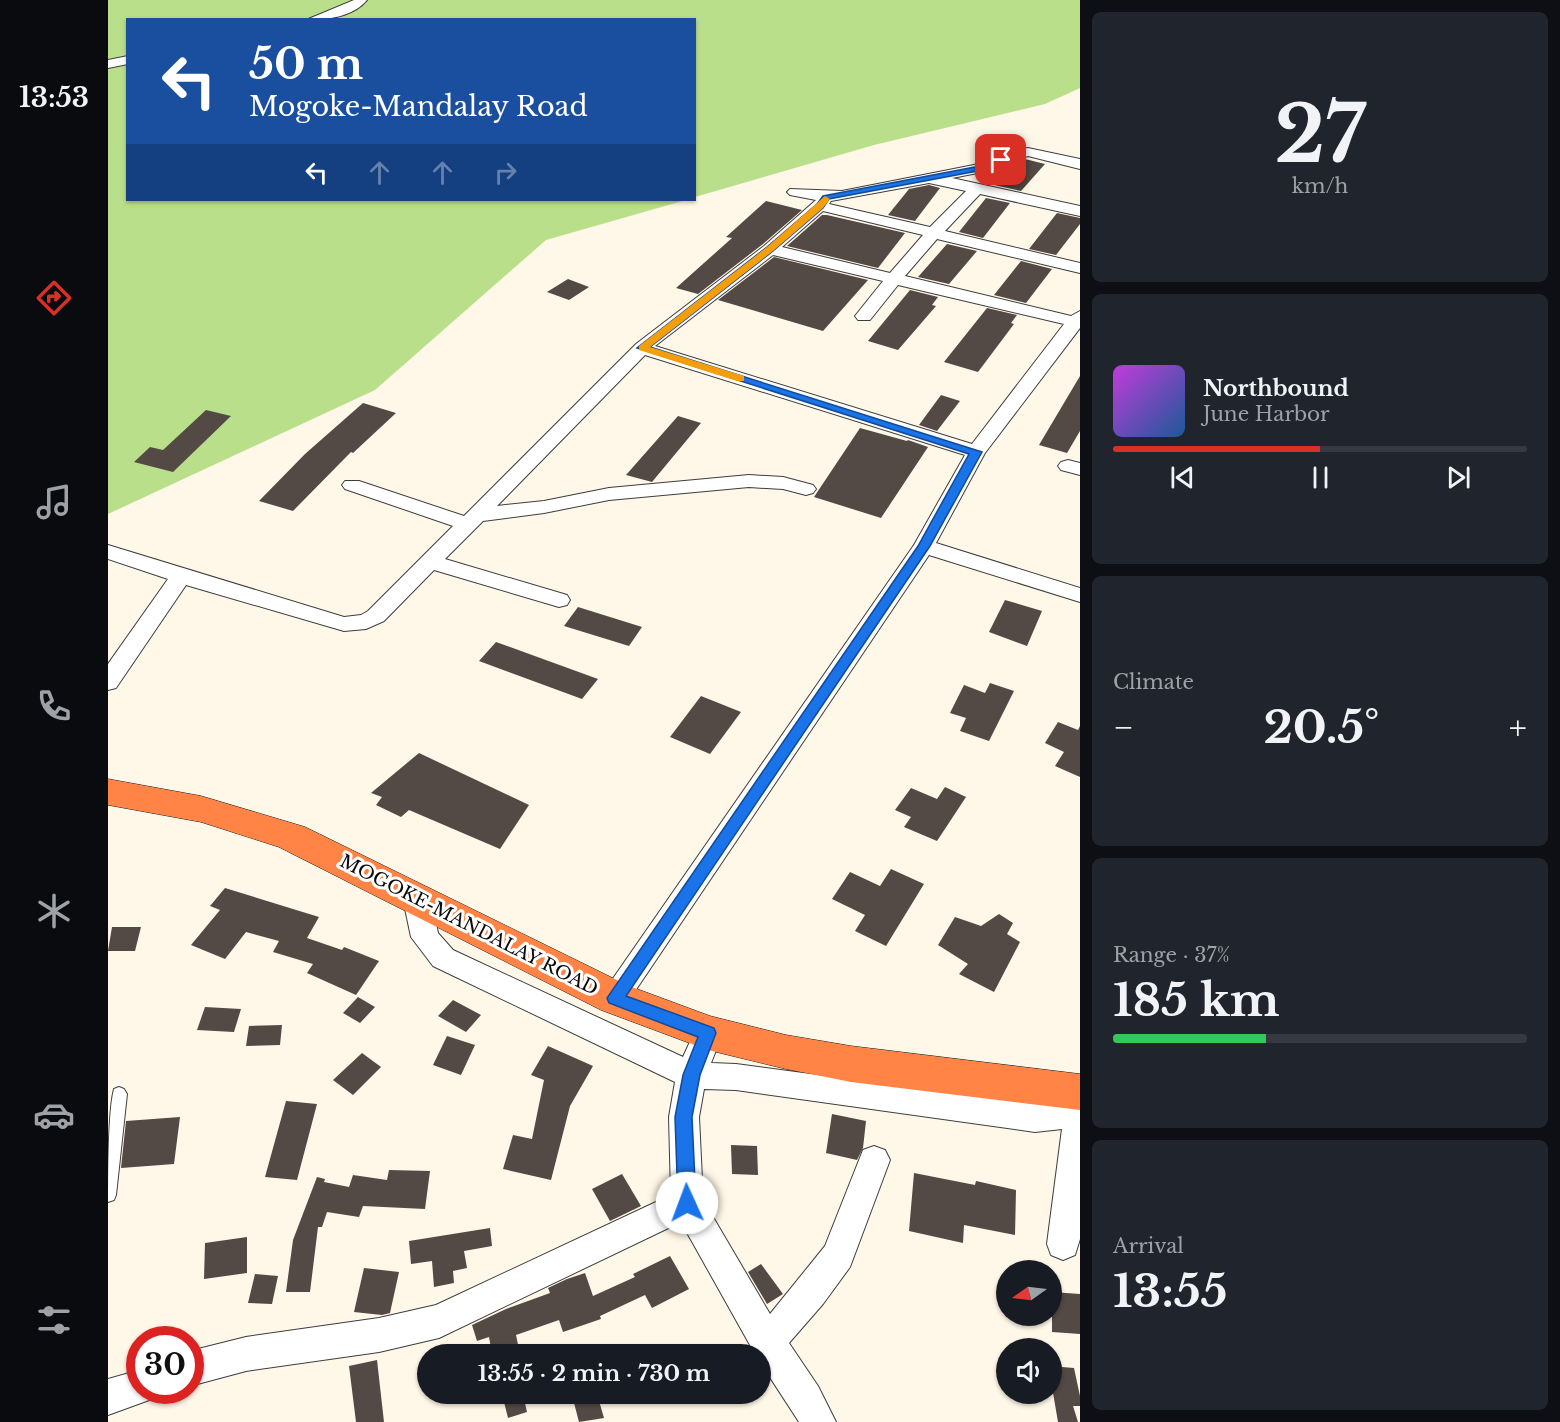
<!DOCTYPE html>
<html lang="en">
<head>
<meta charset="utf-8">
<style>
  body { margin:0; font-family:"Libre Baskerville",serif; background:#20242c; color:#f1f3f6; height:100vh; display:flex; flex-direction:column; font-size:22px; white-space:nowrap }
  * { box-sizing:border-box; margin:0 }
  p { font-size:20px; color:#9ea1a6 }
  .icon { flex:none; width:33px; height:33px; fill:none; stroke:currentColor; stroke-width:2; stroke-linecap:round; stroke-linejoin:round }
  .map { position:relative; flex:1; overflow:hidden }
  .side { display:flex; flex-direction:column; gap:12px; padding:12px; background:#0d0f14; width:480px }
  .side>* { flex:none }
  .top-card { position:absolute; left:18px; top:18px; width:570px; height:183px; border-radius:0px; box-shadow:0 2px 4px #0004; background:#1a4fa0; color:#fff; overflow:hidden }
  .needle { width:39px; rotate:256deg }
  .tools { position:absolute; left:888px; top:1260px; display:grid; gap:12px }
  .tools a { display:grid; place-items:center; width:66px; height:66px; border-radius:50%; background:#171b24; box-shadow:0 2px 4px #0004; font-size:30px }
  .speed { position:absolute; left:18px; top:1326px; display:flex; gap:12px; font-size:30px; font-weight:700; text-align:center }
  .speed>* { display:grid; place-content:center; width:78px; height:78px; border-radius:50%; background:#171b24; box-shadow:0 2px 4px #0004; line-height:1 }
  .speed .limit { border:9px solid #d22; background:#fff; color:#111 }
  .pin { position:absolute; display:grid; place-items:center; width:51px; height:51px; color:#fff; margin:-26px; border-radius:12px; box-shadow:0 3px 9px #0006 }
  .me { position:absolute; width:66px; margin:-33px; rotate:358deg; stroke-linejoin:round; filter:drop-shadow(0 0 4px #0008) }
  .turn { display:flex; align-items:center; gap:21px; height:126px; padding:0 24px; font-size:27px }
  .turn .icon { width:78px; height:78px; stroke-width:2.5 }
  .turn b { display:block; font-size:42px; line-height:51px }
  .lanes { display:flex; align-items:center; height:57px; padding:0 24px; background:#0003; justify-content:center; gap:30px; direction:ltr }
  .lanes .off { opacity:.35 }
  .big { font-size:45px; font-weight:700; line-height:1.1 }
  .side .tile { flex:1; display:flex; flex-direction:column; justify-content:center; gap:9px; min-width:0; padding:0 21px; border-radius:9px; background:#20242c }
  .side .dial { align-items:center; gap:0 }
  .dial b { font-size:78px; line-height:1 }
  .song { display:flex; align-items:center; gap:18px }
  .cover { width:72px; height:72px; border-radius:9px; background:linear-gradient(135deg,hsl(290 70% 55%),hsl(210 70% 35%)) }
  .played { height:6px; border-radius:3px; background:linear-gradient(90deg,#d93025 50%,#363941 50%) }
  .keys { display:flex; justify-content:space-around; direction:ltr }
  .heat { display:flex; justify-content:space-between; align-items:center; font-size:33px; direction:ltr }
  .charge { height:9px; border-radius:4px; background:linear-gradient(90deg,#34c759 37%,#363941 0) }
  .trip { position:absolute; left:309px; top:1344px; width:354px; height:60px; border-radius:30px; background:#171b24; box-shadow:0 2px 4px #0004; font-weight:700; line-height:60px; text-align:center }
  main { display:flex; flex:1; min-height:0 }
  .tab-bar { display:flex; flex-direction:column; width:108px; justify-content:space-around; align-items:center; background:#090b0e; color:#9ea1a6 }
  .tab-bar .icon { width:42px; height:42px }
  .tab-bar .active { color:#d93025 }
  .tab-bar b { font-size:27px; color:#f1f3f6 }
  .map>svg:first-child { display:block }
  .forest { fill:#badf8a }
  .building { fill:#534945 }
  .lines { fill:none; stroke-linecap:round; stroke-linejoin:round }
  .lane-casing { stroke:#3d3d3d; stroke-width:2 }
  .street-casing { stroke:#3d3d3d; stroke-width:2 }
  .highway-casing { stroke:#1b1b1b; stroke-width:1 }
  .lane { fill:#fff; fill-rule:evenodd }
  .street { fill:#fff; fill-rule:evenodd }
  .highway { fill:#ff8445; fill-rule:evenodd }
  .route { fill:#1a73e8; stroke:#114b97; stroke-width:1.5 }
  .slow { fill:#f59e0b }
  .labels { text-anchor:middle; dominant-baseline:central; stroke-width:6; stroke-linejoin:round; paint-order:stroke }
  .street-label { font-size:18px; fill:#0a0a0a; stroke:#fff }
</style>
</head>
<body>
<main>
<nav class="tab-bar">
<b>13:53</b>
<svg class="icon active" aria-label="directions" viewBox="0 0 24 24"><path d="M12 3l9 9-9 9-9-9zM9 14v-3h6M13 9l2 2-2 2"/></svg>
<svg class="icon" aria-label="music" viewBox="0 0 24 24"><path d="M9 18V5l10-2v13"/><circle cx="6" cy="18" r="3"/><circle cx="16" cy="16" r="3"/></svg>
<svg class="icon" aria-label="phone" viewBox="0 0 24 24"><path d="M5 4h4l2 5-3 2q2 4 5 5l2-3 5 2v4C11 20 4 13 5 4z"/></svg>
<svg class="icon" aria-label="climate" viewBox="0 0 24 24"><path d="M12 3v18M4 7l16 10M4 17L20 7"/></svg>
<svg class="icon" aria-label="car" viewBox="0 0 24 24"><path d="M5 17H2v-5l4-1 3-4h7l3 4 3 1v5h-3M9 17h6M6 11h13"/><circle cx="7" cy="17" r="2"/><circle cx="17" cy="17" r="2"/></svg>
<svg class="icon" aria-label="filters" viewBox="0 0 24 24"><path d="M4 7h16M4 17h16"/><circle cx="9" cy="7" r="2"/><circle cx="15" cy="17" r="2"/></svg>
</nav>
<div class="map">
<svg width="972" height="1422" viewBox="0 0 972 1422">
  <rect width="100%" height="100%" fill="#fff7e7"/>
  <!-- forest -->
  <path class="forest" d="M0,0H972V88L937,104L766,145L587,197L586,20H20V200H578L438,240L267,390L0,514Z"/>
  <!-- building -->
  <path class="building" d="M917,159L937,164L913,191L886,185L906,164Z
    M821,185L832,188L807,221L780,215L801,189Z
    M878,198L902,203L875,238L851,232Z
    M658,201L694,210L655,244L590,294L568,288L624,238L618,237Z
    M949,213L972,218V224L948,255L921,249Z
    M714,215H719L797,233L770,268L679,246Z
    M839,244L869,251L841,284L810,277Z
    M666,257L760,280L715,331L610,300Z
    M913,261L944,269L918,303L886,295Z
    M460,279L481,287L461,300L439,292Z
    M802,290L830,297L824,305L828,306L790,350L760,341Z
    M879,308L909,315L903,323L906,324L870,372L836,362Z
    M972,376V431L959,453L931,445Z
    M833,395L852,401L829,431L811,425Z
    M255,403L288,413L245,453L243,452L185,511L151,501L197,454Z
    M98,410L123,416L65,472L26,462L42,447L55,450Z
    M570,416L593,423L544,482L518,475Z
    M752,428L799,441L800,440L820,447L773,518L706,497Z
    M897,600L934,611L919,646L881,632Z
    M470,607L534,627L521,646L456,626Z
    M388,642L490,679L474,699L371,661Z
    M882,683L906,691L881,741L852,731L858,718L842,713L856,685L877,693Z
    M593,696L633,712L602,754L562,737Z
    M950,722L970,730L972,726V777L947,766L956,752L937,743Z
    M311,753L421,805L392,849L301,810L293,817L268,805L274,797L263,793Z
    M837,787L858,797L829,841L796,827L803,817L787,810L803,788L829,799Z
    M783,869L816,884L778,946L747,931L757,915L724,899L742,872L772,886Z
    M117,888L211,917L199,938L234,950L236,947L271,961L248,995L199,973L205,964L165,952L171,941L138,932L117,959L83,945L112,910L102,906Z
    M891,914L905,923L899,934L912,942L886,992L851,974L860,964L830,945L847,917L873,926Z
    M4,927H33L27,951H0Z
    M250,997L267,1007L252,1023L235,1013Z
    M345,1000L373,1015L358,1032L330,1016Z
    M97,1007L133,1009L126,1032L89,1030Z
    M174,1025L172,1045L138,1046L141,1026Z
    M339,1036L367,1045L353,1075L325,1065Z
    M440,1046L485,1066L462,1106L443,1180L395,1169L405,1135L424,1139L436,1080L423,1075Z
    M254,1053L273,1067L245,1095L225,1080Z
    M178,1101L209,1104L189,1180L157,1177Z
    M724,1114L758,1121L755,1148L749,1160L718,1153Z
    M72,1117L66,1164L13,1168L18,1121Z
    M623,1145L649,1146L650,1175L624,1174Z
    M281,1170L322,1171L317,1209L255,1206L251,1217L219,1212L214,1227H210L202,1292H178L185,1240L209,1177L217,1179L216,1182L241,1187L245,1175L279,1180Z
    M806,1173L867,1185L868,1181L908,1190L907,1235L856,1225L855,1243L801,1231Z
    M514,1174L533,1206L502,1221L484,1189Z
    M382,1228L384,1246L356,1251L359,1268L345,1271L346,1283L326,1287L324,1261L303,1264L301,1241Z
    M139,1237V1273L96,1279L97,1243Z
    M562,1256L581,1289L544,1308L537,1295L492,1316L493,1319L455,1332L451,1320L408,1335L412,1354H384L381,1337L369,1341L364,1325L398,1309L442,1293L440,1288L459,1279L477,1273L485,1296L527,1277L525,1274Z
    M653,1264L675,1294L659,1304L640,1272Z
    M256,1268L291,1272L282,1313L274,1315L246,1312Z
    M147,1274L170,1276L164,1304L140,1303Z
    M944,1292L972,1294V1334L944,1332Z
    M269,1360L276,1422H248L241,1366Z
    M952,1360L954,1367L966,1368L972,1396V1406H965L970,1422H950L944,1387V1362Z
    M394,1394H415L419,1412L400,1418Z
    M482,1394H489L496,1418L471,1422L465,1399Z"/>
  <g class="lines">
    <defs>
      <path id="lane" d="M11,1087L16,1089L19,1094L8,1195L6,1200L0,1202C0,1176 0,1111 6,1089Z"/>
      <path id="street" d="M246,0H259C245,17 218,20 198,20Z
        M20,56V64L0,68V60Z
        M920,148L972,159V169L920,156L880,171L844,178L972,206V216L872,194L837,231L972,263V273L829,239L797,276L963,316L972,311V328L877,453L828,543L972,588V602L821,555L517,1006L507,1010L497,1006L493,998L497,990L806,545L857,455L537,355L389,506L436,501L501,488L641,475L675,477L705,485L708,489L705,493L698,495L675,489L641,487L501,500L436,513L375,521L337,559L459,595L462,600L459,605L451,607L326,570L276,621L258,629L236,631L78,585L8,688L0,690V664L60,579L0,559V545L236,617L253,615L260,611L345,526L237,489L234,485L237,481H251L356,516L528,344L656,246L708,200L682,195L679,192L682,189L734,191L871,164L904,151ZM821,183L858,191L822,227L721,204L723,201ZM715,211L815,235L782,273L674,247ZM665,255L775,281L747,316L750,320H762L790,285L956,324L864,444L547,346Z
        M960,460L972,463V475L953,470L950,466L953,462Z
        M309,888L319,891L323,899L330,933L345,950L575,1057L590,1024L600,1021L610,1024L615,1033L603,1063L628,1064L927,1104L972,1100V1239L967,1255L955,1260L943,1255L939,1244L954,1129L927,1132L628,1090L596,1089L591,1117L595,1200L662,1314L717,1246L755,1150L766,1146L777,1150L782,1160L742,1267L715,1304L681,1343L710,1386L728,1422H691L652,1362V1354H647L573,1222L331,1338L271,1352L138,1371L82,1386V1351L138,1337L271,1318L328,1305L563,1195L561,1117L567,1082L325,966L303,937L295,899L299,891Z
        M32,1370V1390H48L44,1399L0,1415V1379Z"/>
      <path id="highway" d="M0,779L93,796L197,827L521,986L602,1016L678,1035L743,1046L972,1074V1110L743,1082L678,1069L600,1050L493,1010L171,847L93,822L0,805Z"/>
    </defs>
    <!-- lane casing -->
    <use href="#lane" class="lane-casing"/>
    <!-- street casing -->
    <use href="#street" class="street-casing"/>
    <!-- highway casing -->
    <use href="#highway" class="highway-casing"/>
    <!-- lane -->
    <use href="#lane" class="lane"/>
    <!-- street -->
    <use href="#street" class="street"/>
    <!-- highway -->
    <use href="#highway" class="highway"/>
  </g>
  <!-- route -->
  <path class="route" d="M893,158L897,160L896,162L875,170L721,199L715,208L665,251L542,347L874,452L822,546L518,996L606,1028L608,1033L592,1075L584,1117L588,1203L585,1209L579,1212L573,1209L570,1203L567,1117L575,1075L590,1037L501,1003L499,998L810,546L861,454L529,348L659,247L709,204L715,196L872,166Z"/>
  <!-- slow -->
  <path class="slow" d="M717,196L722,199L715,208L665,251L542,347L636,376V381H629L531,350V346L659,247Z"/>
  <g class="labels">
    <!-- street labels -->
    <g class="street-label">
      <text transform="translate(361 925) rotate(27)">MOGOKE-MANDALAY ROAD</text>
    </g>
  </g>
</svg>
<div class="tools">
<a><svg class="needle" viewBox="-14 -14 28 28"><path d="M0-13l5 13h-10z" fill="#e53935"/><path d="M0 13l5-13h-10z" fill="#9ea1a6"/></svg></a>
<a><svg class="icon" aria-label="sound" viewBox="0 0 24 24"><path d="M4 9h4l5-4v14l-5-4H4zM17 9q2 3 0 6"/></svg></a>
</div>
<div class="speed"><div class="limit">30</div></div>
<div class="pin" style="left:893px;top:160px;background:#d93025"><svg class="icon" aria-label="arrive" viewBox="0 0 24 24"><path d="M6 21V4h12l-3 4 3 4H6"/></svg></div>
<svg class="me" style="left:579px;top:1203px" viewBox="-20 -20 40 40"><circle r="19" fill="#fff"/><path d="M0-13L10 11 0 6-10 11z" fill="#1a73e8"/></svg>
<div class="trip">13:55 · 2 min · 730 m</div>
<div class="top-card">
<div class="turn"><svg class="icon" aria-label="left" viewBox="0 0 24 24"><path d="M17 20v-9H6M10 6l-5 5 5 5"/></svg><div><b>50 m</b>Mogoke-Mandalay Road</div></div>
<div class="lanes"><svg class="icon" aria-label="left" viewBox="0 0 24 24"><path d="M17 20v-9H6M10 6l-5 5 5 5"/></svg><svg class="icon off" aria-label="ahead" viewBox="0 0 24 24"><path d="M12 20V5M6 11l6-6 6 6"/></svg><svg class="icon off" aria-label="ahead" viewBox="0 0 24 24"><path d="M12 20V5M6 11l6-6 6 6"/></svg><svg class="icon off" aria-label="right" viewBox="0 0 24 24"><path d="M7 20v-9h11M14 6l5 5-5 5"/></svg></div>
</div>
</div>
<section class="side">
<div class="tile dial"><b>27</b><p>km/h</p></div>
<div class="tile">
<div class="song"><i class="cover"></i><div><b>Northbound</b><p>June Harbor</p></div></div>
<div class="played"></div>
<div class="keys"><svg class="icon" aria-label="previous" viewBox="0 0 24 24"><path d="M18 5L8 12l10 7zM5 5v14"/></svg><svg class="icon" aria-label="pause" viewBox="0 0 24 24"><path d="M8 5v14M16 5v14"/></svg><svg class="icon" aria-label="next" viewBox="0 0 24 24"><path d="M6 5l10 7-10 7zM19 5v14"/></svg></div>
</div>
<div class="tile"><p>Climate</p>
<div class="heat"><a>−</a><b class="big">20.5°</b><a>+</a></div>
</div>
<div class="tile"><p>Range · 37%</p><b class="big">185 km</b><div class="charge"></div></div>
<div class="tile"><p>Arrival</p><b class="big">13:55</b></div>
</section>
</main>
</body>
</html>
